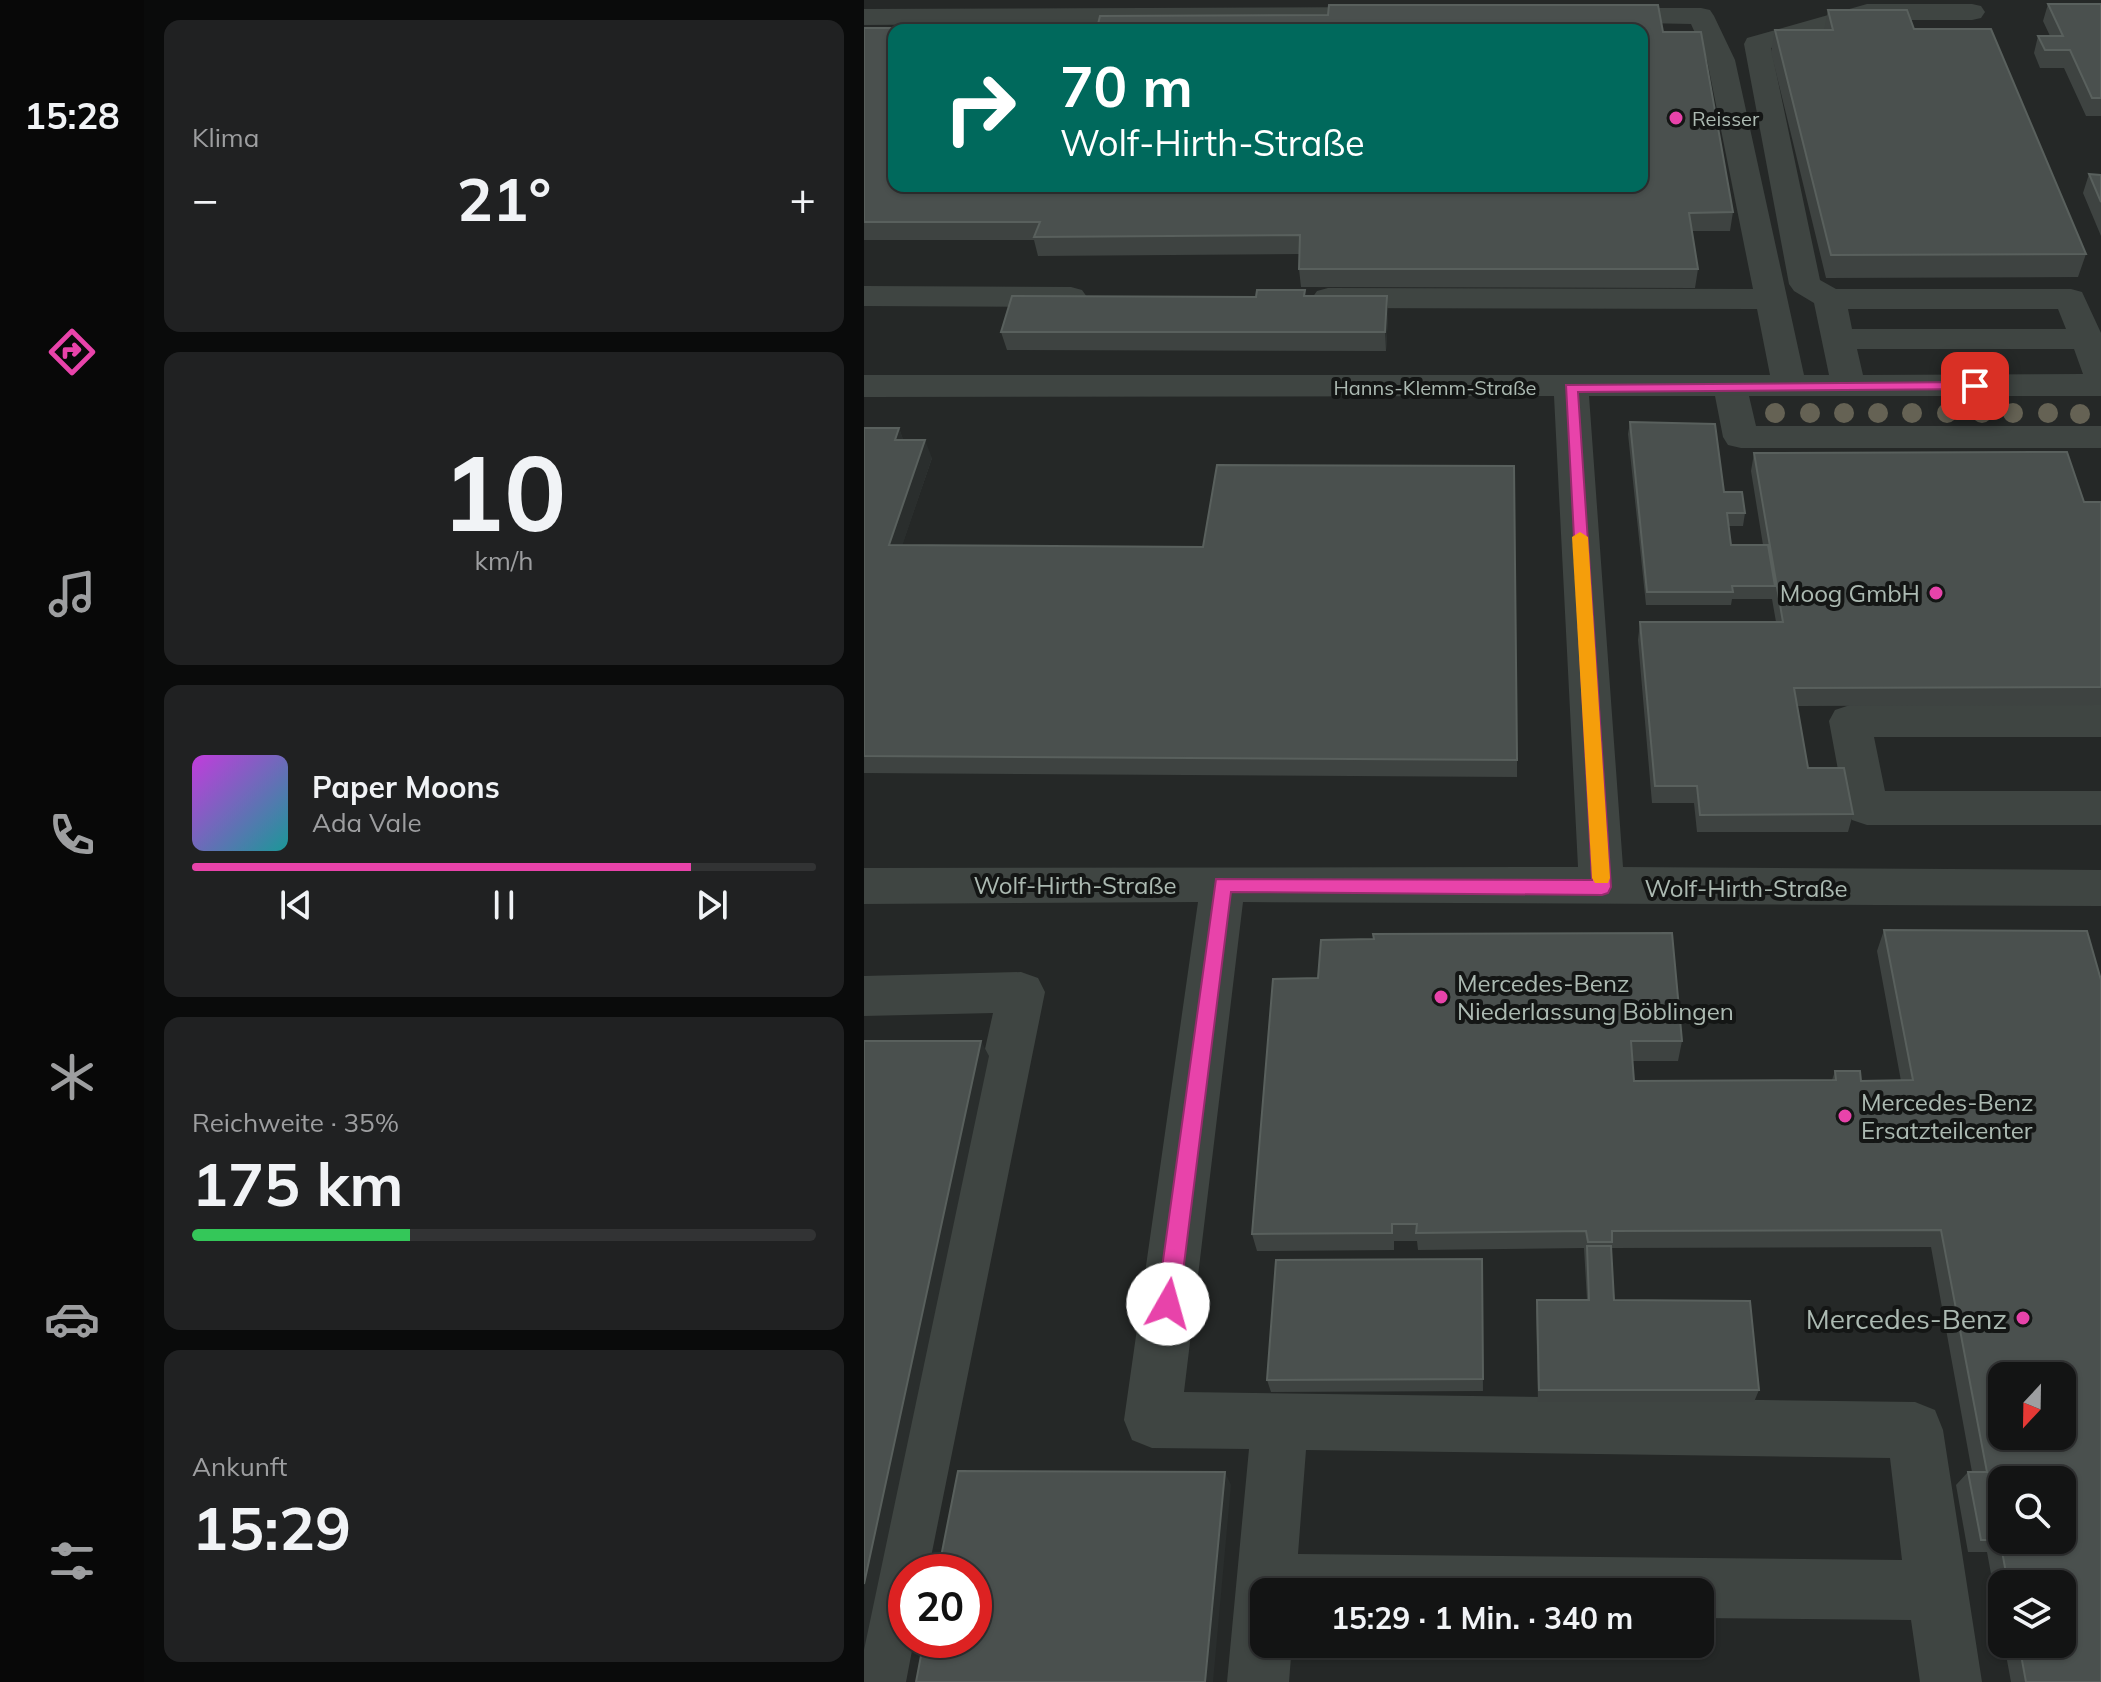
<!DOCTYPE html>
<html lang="de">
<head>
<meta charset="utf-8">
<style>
  body { margin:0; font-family:Mulish,sans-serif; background:#202122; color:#f1f3f6; height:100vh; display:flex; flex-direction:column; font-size:30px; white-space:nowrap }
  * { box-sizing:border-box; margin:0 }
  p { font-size:26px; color:#9d9ea0 }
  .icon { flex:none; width:44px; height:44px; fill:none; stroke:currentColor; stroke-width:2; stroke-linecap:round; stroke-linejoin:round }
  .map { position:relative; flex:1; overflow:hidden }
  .sheet { display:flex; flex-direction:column; gap:20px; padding:20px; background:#0a0b0b; width:720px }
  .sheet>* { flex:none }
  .hud { position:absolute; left:24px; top:24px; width:760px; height:168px; border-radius:16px; box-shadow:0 2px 6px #0004,0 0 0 2px #323334; background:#00695c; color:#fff; overflow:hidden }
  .needle { width:52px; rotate:202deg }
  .controls { position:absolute; left:1124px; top:1362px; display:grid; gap:16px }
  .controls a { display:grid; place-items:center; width:88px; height:88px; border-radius:16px; background:#131414; box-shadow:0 2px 6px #0004,0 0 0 2px #323334; font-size:40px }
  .speed { position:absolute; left:24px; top:1554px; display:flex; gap:16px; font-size:40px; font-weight:700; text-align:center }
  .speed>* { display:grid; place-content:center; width:104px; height:104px; border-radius:50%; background:#131414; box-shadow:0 2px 6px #0004,0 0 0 2px #323334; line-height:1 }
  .speed .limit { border:12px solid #d22; background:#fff; color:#111 }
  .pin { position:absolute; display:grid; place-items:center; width:68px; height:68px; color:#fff; margin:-34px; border-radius:16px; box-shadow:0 4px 12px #0006 }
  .me { position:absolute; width:88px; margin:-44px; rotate:7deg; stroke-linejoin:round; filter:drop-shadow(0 0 6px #0008) }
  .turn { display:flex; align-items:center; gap:28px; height:168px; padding:0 40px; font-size:36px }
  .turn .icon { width:104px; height:104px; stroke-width:2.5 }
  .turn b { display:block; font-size:56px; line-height:68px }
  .big { font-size:60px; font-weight:700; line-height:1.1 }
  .sheet .widget { flex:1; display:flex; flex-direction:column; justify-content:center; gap:12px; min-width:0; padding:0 28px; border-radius:16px; background:#202122 }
  .sheet .dial { align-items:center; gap:0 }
  .dial b { font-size:104px; line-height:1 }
  .song { display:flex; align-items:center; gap:24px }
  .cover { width:96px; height:96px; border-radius:12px; background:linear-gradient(135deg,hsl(290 70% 55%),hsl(180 70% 35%)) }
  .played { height:8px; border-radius:4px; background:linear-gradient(90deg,#e843aa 80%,#323334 80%) }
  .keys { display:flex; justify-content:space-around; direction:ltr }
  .heat { display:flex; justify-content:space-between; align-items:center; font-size:44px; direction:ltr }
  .charge { height:12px; border-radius:6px; background:linear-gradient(90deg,#34c759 35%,#323334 0) }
  .trip { position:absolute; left:386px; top:1578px; width:464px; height:80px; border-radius:16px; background:#131414; box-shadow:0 2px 6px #0004,0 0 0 2px #323334; font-weight:700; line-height:80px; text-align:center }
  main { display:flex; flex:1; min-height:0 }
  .menu { display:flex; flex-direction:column; width:144px; justify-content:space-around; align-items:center; background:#080808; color:#9d9ea0 }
  .menu .icon { width:56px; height:56px }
  .menu .active { color:#e843aa }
  .menu b { font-size:36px; color:#f1f3f6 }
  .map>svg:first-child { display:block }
  .built { fill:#252827; fill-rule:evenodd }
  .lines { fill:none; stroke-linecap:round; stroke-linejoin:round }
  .minor { fill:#3f4542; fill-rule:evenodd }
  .tree { fill:#656254 }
  .wall { fill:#3e4341 }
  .shaded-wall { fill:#2a2e2d }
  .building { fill:#4a504e; stroke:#59605d; stroke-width:2; fill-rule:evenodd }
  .route { fill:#e843aa; stroke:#972c6e; stroke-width:2 }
  .slow { fill:#f59e0b }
  .poi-dot { fill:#e843aa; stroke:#141615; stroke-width:3 }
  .labels { text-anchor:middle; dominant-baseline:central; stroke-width:8; stroke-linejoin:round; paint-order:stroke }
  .far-poi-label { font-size:20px; fill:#acbab2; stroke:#141615; text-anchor:start }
  .far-street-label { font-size:20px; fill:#acbab2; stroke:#141615 }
  .poi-label { font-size:24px; fill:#acbab2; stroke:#141615; text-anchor:start }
  .street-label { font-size:24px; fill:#acbab2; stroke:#141615 }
  .near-poi-label { font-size:28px; fill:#acbab2; stroke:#141615; text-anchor:end }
</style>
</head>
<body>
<main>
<nav class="menu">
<b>15:28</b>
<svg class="icon active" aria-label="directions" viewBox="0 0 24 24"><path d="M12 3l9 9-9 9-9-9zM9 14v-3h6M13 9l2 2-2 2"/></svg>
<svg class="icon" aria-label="music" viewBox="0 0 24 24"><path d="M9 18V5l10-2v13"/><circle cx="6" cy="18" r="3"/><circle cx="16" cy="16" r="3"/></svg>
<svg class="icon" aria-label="phone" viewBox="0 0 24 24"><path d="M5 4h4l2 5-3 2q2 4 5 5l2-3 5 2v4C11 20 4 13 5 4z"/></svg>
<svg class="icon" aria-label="climate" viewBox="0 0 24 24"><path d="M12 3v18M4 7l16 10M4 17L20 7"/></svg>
<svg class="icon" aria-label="car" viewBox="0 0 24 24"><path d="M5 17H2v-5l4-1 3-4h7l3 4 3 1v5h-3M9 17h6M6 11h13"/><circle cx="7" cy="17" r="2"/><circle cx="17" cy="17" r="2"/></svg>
<svg class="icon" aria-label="filters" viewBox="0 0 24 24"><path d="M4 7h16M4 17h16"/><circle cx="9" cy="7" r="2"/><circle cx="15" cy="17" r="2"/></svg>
</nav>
<section class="sheet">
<div class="widget"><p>Klima</p>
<div class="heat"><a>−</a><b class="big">21°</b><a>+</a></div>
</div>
<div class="widget dial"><b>10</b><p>km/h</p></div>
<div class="widget">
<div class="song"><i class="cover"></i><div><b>Paper Moons</b><p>Ada Vale</p></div></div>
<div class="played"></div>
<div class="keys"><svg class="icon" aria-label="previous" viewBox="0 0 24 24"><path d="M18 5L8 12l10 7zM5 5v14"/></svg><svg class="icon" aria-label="pause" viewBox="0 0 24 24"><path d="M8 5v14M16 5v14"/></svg><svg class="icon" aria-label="next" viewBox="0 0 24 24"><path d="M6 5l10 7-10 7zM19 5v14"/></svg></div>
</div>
<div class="widget"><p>Reichweite · 35%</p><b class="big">175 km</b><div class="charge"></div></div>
<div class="widget"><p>Ankunft</p><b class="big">15:29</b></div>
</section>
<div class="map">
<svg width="1237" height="1682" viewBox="0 0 1237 1682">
  <rect width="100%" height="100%" fill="#191b1a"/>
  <!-- built -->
  <path class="built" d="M0,0H1237V1682H0ZM30,30H778V186H30ZM1138,1376H1198V1436H1138ZM1138,1480H1198V1540H1138ZM42,1572H110V1640H42ZM1138,1584H1198V1644H1138ZM400,1592H836V1644H400Z"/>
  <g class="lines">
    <!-- minor -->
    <path class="minor" d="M1003,4H1108L1117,6L1121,12L1117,18L1108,20H1004L907,48L956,280L972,289H1207L1218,292L1237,333V396H885L892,426H1237V448H877L864,445L859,437L851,396H725L759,867L1237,870V906L379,902L320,1392L1051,1402L1071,1410L1079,1430L1118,1682H1056L1047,1620L836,1618V1592H400V1644H428L425,1682H363L385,1449L288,1448L268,1440L260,1420L334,902L0,904V868L714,867L690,396L0,397V375H906L893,309L464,308L453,305L448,298L453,291L464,288L889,289L843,60L827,24L729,22L725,16L729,10L738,8H837L846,10L850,16L871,60L940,375H965L950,303L930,291L925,284L880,44L883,38ZM984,309H1194L1202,329H988ZM993,349H1210L1219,374L999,375ZM442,1450L1026,1458L1038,1560L434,1554Z
      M526,7L535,9L539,15L535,21L0,25V9Z
      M0,286L207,287L218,290L223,297L218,304L207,307L0,306Z
      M986,705H1237V737H1010L1021,791H1237V825H1003L988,820L981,808L965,721L971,710Z
      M157,972L174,978L181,992L64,1572H42V1640H50L42,1682H0V1592L129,1013L0,1016V976Z"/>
  </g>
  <!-- trees -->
  <g class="tree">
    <circle cx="911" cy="413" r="10"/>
    <circle cx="946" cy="413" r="10"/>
    <circle cx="980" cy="413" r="10"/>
    <circle cx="1014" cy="413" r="10"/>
    <circle cx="1048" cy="413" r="10"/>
    <circle cx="1083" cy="413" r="10"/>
    <circle cx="1118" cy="413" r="10"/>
    <circle cx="1149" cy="413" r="10"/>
    <circle cx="1184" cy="413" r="10"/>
    <circle cx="1216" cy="414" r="10"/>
  </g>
  <!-- wall -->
  <path class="wall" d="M1184,4H1237V116H1222L1200,68H1176L1170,53L1174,36H1186L1179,21Z
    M964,10L1050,29L1222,254L1214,277L962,278L907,52L911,30H960Z
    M0,28L799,32L869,212L866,231H828L834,269L831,288L437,287L435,269V254L174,256L170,240H0Z
    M1225,174L1237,175V236L1219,193Z
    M441,290V296L524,315L522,351L143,350L137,332Z
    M766,422L860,492L881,513L879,526H865L867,545H899L887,471L890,453L1220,502H1237V705L933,706L944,768L989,814L984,832H833L830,803H788L774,640L776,622H912L908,599H868L867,605H782L764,434Z
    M0,428H35L39,440L68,458L38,545L653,760V777L0,773Z
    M1020,930L1237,1682H1147L1140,1644H1198V1584H1138V1634L1123,1552H1104L1092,1485L1104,1472H1108L1067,1247L747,1248L750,1300L895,1390L890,1402H674L672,1312L673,1300H723L720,1248L554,1250L553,1241H530V1250L393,1251L388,1234L409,979L818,1041L814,1061H768L770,1081L968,1080L971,1071L997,1081H1037L1013,951Z
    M618,1259L619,1391L407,1392L403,1380Z"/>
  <!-- shaded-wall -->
  <path class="shaded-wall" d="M523,296L524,315L522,351L521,332Z
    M35,428L42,447L31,440Z
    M61,440L68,458L32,564L25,545Z
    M117,1041L125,1056L0,1650V1584Z
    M361,1472L367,1485L349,1682H341Z"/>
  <!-- building -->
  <path class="building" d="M1184,4H1237V98H1228L1206,50H1181L1174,36H1199Z
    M465,5H794L799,32H837L869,212L825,213L834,269H435L436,235L170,237L176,222H0V28H233L236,16L464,15ZM30,30H778V186H30Z
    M964,10H1043L1050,29H1127L1222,254L967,255L911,30H969Z
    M1225,174L1237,175V202Z
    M393,290H441L440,296H523L521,332H137L148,296L392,297Z
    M766,422L851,424L860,492H878L881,513H863L867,545H904L911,586H868L869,592H783Z
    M0,428H35L31,440H61L25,545L339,547L353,465L650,466L653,760L0,756Z
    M1203,452L1220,502H1237V687L930,688L944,768H980L989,814L836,815L833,786H791L776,622H919L890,453Z
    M1020,930L1223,931L1237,980V1682H1162L1155,1644H1198V1584H1144L1136,1540H1117L1104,1472H1123L1077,1230L748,1231V1242H724L722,1231L552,1233L553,1224H528V1233L388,1234L409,979L454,978L457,940L510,939L509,934L808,933L818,1041H767L770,1081L972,1080L971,1071H996L997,1081L1049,1080ZM1138,1376H1198V1436H1138ZM1138,1480H1198V1540H1138Z
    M0,1041H117L0,1584Z
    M723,1246H747L750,1300L886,1301L895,1390H675L673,1300H725Z
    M618,1259L619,1379L403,1380L412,1260Z
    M94,1471L361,1472L341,1682H52L60,1640H110V1572H74Z"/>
  <!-- route -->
  <path class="route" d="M1111,382L1116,383V389L714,392L747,887L744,893L738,895L367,892L315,1304L312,1311L304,1315L296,1311L293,1304L352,879L728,880L702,385Z"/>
  <!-- slow -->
  <path class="slow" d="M716,532L724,537L746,878L744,883H731L728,878L708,537Z"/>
  <!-- markers -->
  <g class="poi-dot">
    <circle cx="812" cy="118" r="8"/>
    <circle cx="1072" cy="593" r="8"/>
    <circle cx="577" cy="997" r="8"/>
    <circle cx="981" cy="1116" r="8"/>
    <circle cx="1159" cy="1318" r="8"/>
  </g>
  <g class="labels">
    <!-- far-poi labels -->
    <g class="far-poi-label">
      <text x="828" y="118">Reisser</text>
    </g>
    <!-- far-street labels -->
    <g class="far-street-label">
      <text x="571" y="387">Hanns-Klemm-Straße</text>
    </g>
    <!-- poi labels -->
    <g class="poi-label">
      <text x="1056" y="593" text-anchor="end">Moog GmbH</text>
      <text x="593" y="983">Mercedes-Benz<tspan x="593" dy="28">Niederlassung Böblingen</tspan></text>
      <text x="997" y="1102">Mercedes-Benz<tspan x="997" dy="28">Ersatzteilcenter</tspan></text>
    </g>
    <!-- street labels -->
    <g class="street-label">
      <text x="211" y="885">Wolf-Hirth-Straße</text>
      <text x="882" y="888">Wolf-Hirth-Straße</text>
    </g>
    <!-- near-poi labels -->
    <g class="near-poi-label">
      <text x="1143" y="1318">Mercedes-Benz</text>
    </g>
  </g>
</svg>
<div class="controls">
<a><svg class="needle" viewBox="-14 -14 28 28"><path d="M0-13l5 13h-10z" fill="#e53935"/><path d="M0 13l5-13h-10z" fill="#9d9ea0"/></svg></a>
<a><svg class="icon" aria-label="search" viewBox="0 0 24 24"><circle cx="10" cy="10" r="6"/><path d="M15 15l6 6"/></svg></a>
<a><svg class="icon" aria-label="layers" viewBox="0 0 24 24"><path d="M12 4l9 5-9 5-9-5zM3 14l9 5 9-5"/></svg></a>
</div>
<div class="speed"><div class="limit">20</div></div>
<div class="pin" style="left:1111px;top:386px;background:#d93025"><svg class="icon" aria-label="arrive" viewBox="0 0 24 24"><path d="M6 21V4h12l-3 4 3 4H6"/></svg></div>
<svg class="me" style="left:304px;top:1304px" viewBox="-20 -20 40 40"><circle r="19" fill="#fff"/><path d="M0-13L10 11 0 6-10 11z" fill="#e843aa"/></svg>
<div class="trip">15:29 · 1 Min. · 340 m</div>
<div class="hud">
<div class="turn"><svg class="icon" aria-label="right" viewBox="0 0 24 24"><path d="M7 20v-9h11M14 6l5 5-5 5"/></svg><div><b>70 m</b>Wolf-Hirth-Straße</div></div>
</div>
</div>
</main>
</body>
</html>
